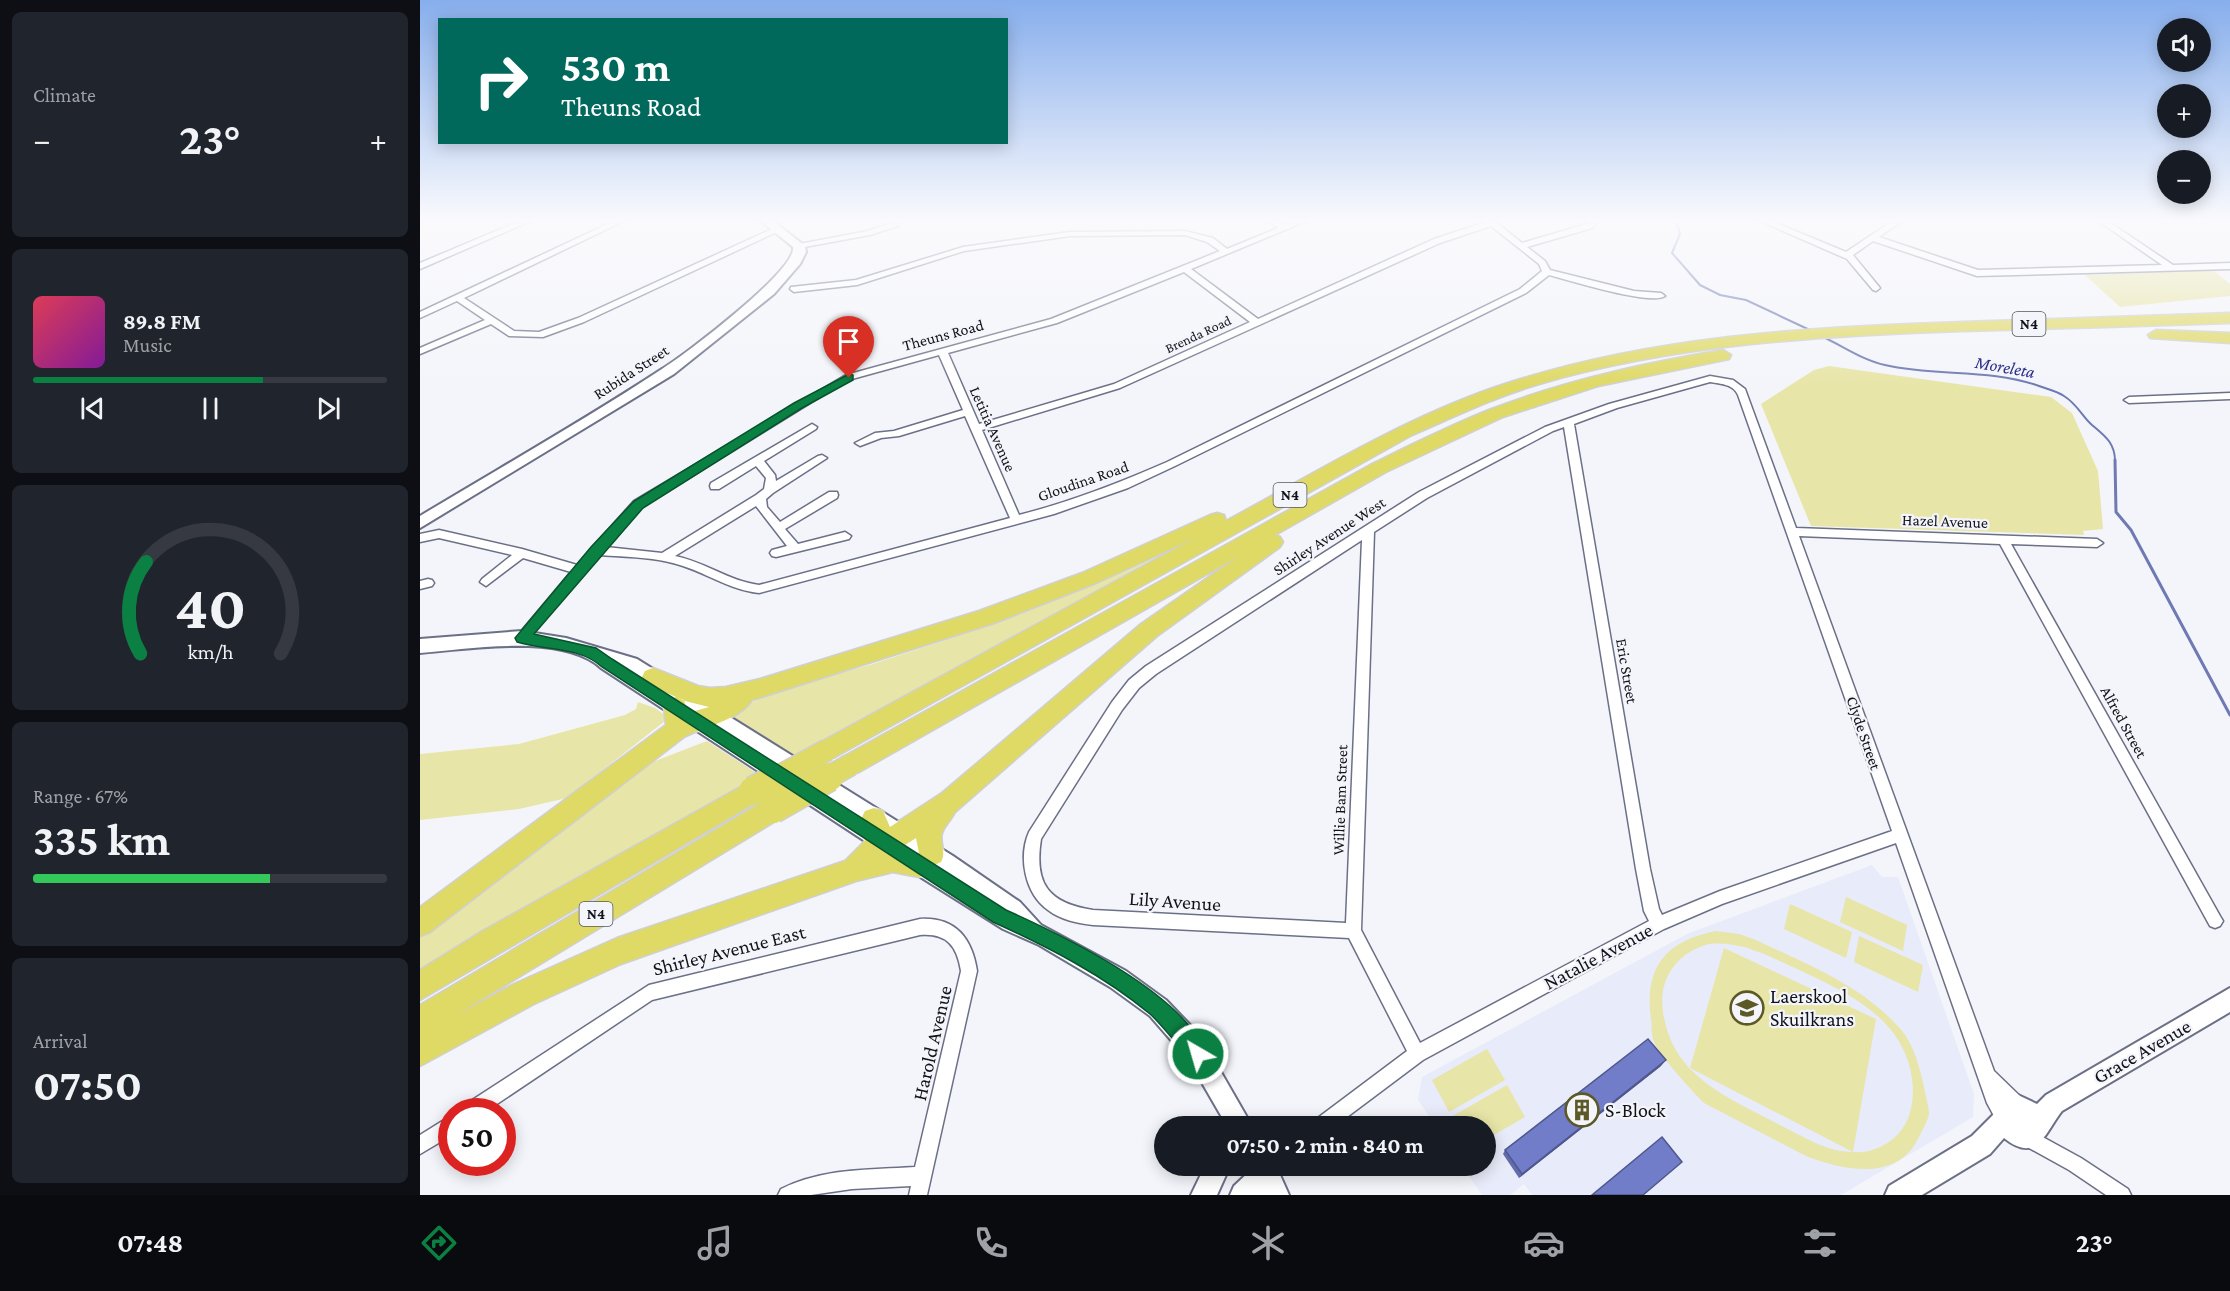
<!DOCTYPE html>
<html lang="en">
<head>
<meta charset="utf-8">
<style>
  body { margin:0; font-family:"Crimson Pro",serif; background:#20242c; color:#f1f3f6; height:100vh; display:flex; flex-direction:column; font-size:22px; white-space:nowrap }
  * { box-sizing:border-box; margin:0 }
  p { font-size:20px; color:#9ea1a6 }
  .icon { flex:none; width:33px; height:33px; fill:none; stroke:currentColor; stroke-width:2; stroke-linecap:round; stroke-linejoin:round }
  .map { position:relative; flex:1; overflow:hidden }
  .drawer { display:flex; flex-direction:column; gap:12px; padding:12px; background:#0d0f14; width:420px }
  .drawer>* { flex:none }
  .hud { position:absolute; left:18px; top:18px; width:570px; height:126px; border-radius:0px; box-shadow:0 3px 15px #0003; background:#00695c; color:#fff; overflow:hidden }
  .controls { position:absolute; left:1737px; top:18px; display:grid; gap:12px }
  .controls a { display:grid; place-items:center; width:54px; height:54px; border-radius:50%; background:#171b24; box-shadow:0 3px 15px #0003; font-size:30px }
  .speed { position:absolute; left:18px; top:1098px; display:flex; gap:12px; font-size:30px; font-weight:700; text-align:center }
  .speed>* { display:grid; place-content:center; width:78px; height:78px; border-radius:50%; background:#171b24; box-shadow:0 3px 15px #0003; line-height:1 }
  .speed .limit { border:9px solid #d22; background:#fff; color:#111 }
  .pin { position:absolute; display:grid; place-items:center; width:51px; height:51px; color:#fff; margin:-62px -26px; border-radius:50% 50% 50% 0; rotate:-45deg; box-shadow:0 0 6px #0007 }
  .pin .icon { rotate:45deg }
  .me { position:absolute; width:66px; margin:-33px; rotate:322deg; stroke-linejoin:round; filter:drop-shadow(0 0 4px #0008) }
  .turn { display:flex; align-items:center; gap:21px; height:126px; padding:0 24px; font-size:27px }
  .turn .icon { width:78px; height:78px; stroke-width:2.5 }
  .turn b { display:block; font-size:42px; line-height:51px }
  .big { font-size:45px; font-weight:700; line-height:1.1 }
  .drawer .card { flex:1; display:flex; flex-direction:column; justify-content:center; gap:9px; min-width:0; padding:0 21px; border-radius:9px; background:#20242c }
  .drawer .dial { align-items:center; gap:0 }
  .dial svg { height:156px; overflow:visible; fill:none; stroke:#363941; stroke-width:7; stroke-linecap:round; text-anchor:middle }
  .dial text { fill:#f1f3f6; stroke:none }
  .song { display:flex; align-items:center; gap:18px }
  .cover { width:72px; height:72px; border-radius:9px; background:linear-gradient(135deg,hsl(350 70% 55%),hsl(290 70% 35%)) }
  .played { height:6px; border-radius:3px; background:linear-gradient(90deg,#0b8043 65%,#363941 65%) }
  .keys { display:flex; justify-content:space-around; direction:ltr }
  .heat { display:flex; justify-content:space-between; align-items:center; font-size:33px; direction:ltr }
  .charge { height:9px; border-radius:4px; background:linear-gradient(90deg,#34c759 67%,#363941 0) }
  .trip { position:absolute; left:734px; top:1116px; width:342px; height:60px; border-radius:30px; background:#171b24; box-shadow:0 3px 15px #0003; font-weight:700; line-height:60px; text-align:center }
  .dock { display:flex; height:96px; justify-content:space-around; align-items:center; background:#090b0e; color:#9ea1a6 }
  .dock .icon { width:42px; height:42px }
  .dock .current { color:#0b8043 }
  .dock b { font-size:27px; color:#f1f3f6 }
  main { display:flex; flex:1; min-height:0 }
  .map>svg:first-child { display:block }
  .built { fill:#e8ebf9 }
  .green { fill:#e7e5a7; fill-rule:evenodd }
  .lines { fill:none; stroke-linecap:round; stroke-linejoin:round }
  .stream-far1 { stroke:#6f7ab2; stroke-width:2 }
  .stream { stroke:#6f7ab2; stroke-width:3 }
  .street-casing { stroke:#6b7087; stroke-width:3 }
  .secondary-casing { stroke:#6b7087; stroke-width:4 }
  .highway-casing { stroke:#cfd0d1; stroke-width:3 }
  .street { fill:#fff; fill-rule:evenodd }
  .secondary { fill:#fff; fill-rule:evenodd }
  .highway { fill:#dfd966; fill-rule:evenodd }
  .highway-bridge-far1-casing { stroke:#cfd0d1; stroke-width:24; stroke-linecap:butt }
  .highway-bridge-casing { stroke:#cfd0d1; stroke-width:31; stroke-linecap:butt }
  .highway-bridge-far1 { stroke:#dfd966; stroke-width:21 }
  .highway-bridge { stroke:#dfd966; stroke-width:28 }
  .wall { fill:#616cac }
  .shaded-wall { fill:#4f588c }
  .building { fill:#717dc8; stroke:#4f588c; stroke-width:1.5 }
  .route { fill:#0b8043; stroke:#07532c; stroke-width:1.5 }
  .labels { text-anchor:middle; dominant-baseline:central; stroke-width:4.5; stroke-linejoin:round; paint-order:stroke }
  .far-street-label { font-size:14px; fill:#11131b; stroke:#f4f5fa }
  .shield { fill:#f4f5fa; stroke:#55575e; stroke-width:1.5 }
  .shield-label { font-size:15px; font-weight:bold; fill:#11131b }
  .street-label { font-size:16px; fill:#11131b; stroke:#f4f5fa }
  .water-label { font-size:18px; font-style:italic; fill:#2e3189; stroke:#f4f5fa }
  .near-street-label { font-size:20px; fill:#11131b; stroke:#f4f5fa }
  .near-poi-label { font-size:20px; fill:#11131b; stroke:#f4f5fa; text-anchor:start }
</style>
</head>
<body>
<main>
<section class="drawer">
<div class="card"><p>Climate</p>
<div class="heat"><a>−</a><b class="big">23°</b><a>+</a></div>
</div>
<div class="card">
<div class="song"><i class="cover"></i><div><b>89.8 FM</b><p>Music</p></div></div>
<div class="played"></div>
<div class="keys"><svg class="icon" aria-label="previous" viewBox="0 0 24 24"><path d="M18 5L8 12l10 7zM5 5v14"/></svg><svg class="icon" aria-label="pause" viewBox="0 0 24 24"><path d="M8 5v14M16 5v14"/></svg><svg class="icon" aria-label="next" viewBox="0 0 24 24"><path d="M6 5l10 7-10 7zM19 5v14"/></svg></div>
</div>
<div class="card dial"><svg viewBox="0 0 100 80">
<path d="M14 69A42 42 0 1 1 86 69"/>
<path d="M14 69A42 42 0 0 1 17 22" stroke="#0b8043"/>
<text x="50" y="56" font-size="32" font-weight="700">40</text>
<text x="50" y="72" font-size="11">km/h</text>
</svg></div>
<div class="card"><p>Range · 67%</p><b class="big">335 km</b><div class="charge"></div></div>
<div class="card"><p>Arrival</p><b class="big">07:50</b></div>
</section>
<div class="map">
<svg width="1810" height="1195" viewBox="0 0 1810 1195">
  <rect width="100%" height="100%" fill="#f4f5fa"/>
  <!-- built -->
  <path class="built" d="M1452,865L1462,877H1478L1554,1094L1553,1117L1421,1195H1112L1104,1184L1090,1195H1062L1042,1166H1065V1126H1016L998,1100L1002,1077L1267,934Z"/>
  <!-- green -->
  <path class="green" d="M1793,270L1810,284V296L1700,307L1665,275Z
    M1409,366L1631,397L1652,413L1678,471L1683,529L1663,531L1664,535L1391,526L1341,404L1394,370Z
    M751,550L371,757L307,717C351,686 414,677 465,660C563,628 658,594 751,550Z
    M218,702L235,708L246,716L245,721L147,798L99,809L0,820V754L99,744L205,715L216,709Z
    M287,741L338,774L324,785L220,842L0,972V928L230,763Z
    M1426,897L1487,925L1483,951L1420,922Z
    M1370,904L1432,932L1426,958L1364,929Z
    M1296,931L1319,934L1336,940C1388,965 1444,986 1482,1031C1494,1045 1500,1069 1504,1087C1505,1095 1509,1105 1509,1114C1508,1120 1503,1129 1500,1135C1479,1182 1427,1171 1388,1157L1284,1103C1273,1092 1239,1055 1234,1042C1231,1035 1232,1026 1231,1019C1224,968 1245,941 1296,931ZM1289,944C1321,941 1346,955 1375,968C1428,993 1489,1019 1493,1088C1493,1104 1490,1122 1478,1134C1467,1146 1449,1154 1433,1152L1456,1019L1304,948L1270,1068L1433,1152C1405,1152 1381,1135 1356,1123C1311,1099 1257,1078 1245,1022C1242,1011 1241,997 1244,986C1251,963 1267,950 1289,944Z
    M1439,936L1503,965L1498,992L1434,962Z
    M1067,1049L1085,1080L1029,1112L1012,1080Z
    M1087,1085L1105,1117L1065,1140V1126H1036L1031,1117Z"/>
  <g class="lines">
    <!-- stream-far1 -->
    <path class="stream-far1" d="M1256,220L1260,234L1252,253L1280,285L1300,295L1326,300L1392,331
      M1403,337C1423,346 1444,361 1465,365C1516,377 1569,368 1619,386C1627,389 1637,391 1644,396C1657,404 1662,416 1672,425C1685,436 1695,443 1695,461"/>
    <!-- stream -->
    <path class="stream" d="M1695,460L1696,512L1711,530L1810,715"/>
    <defs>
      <path id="street" d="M102,220H113L0,269V263Z
        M196,220H206L44,298L94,331L119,332L158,318L354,228L361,230L164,322L123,337L89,336L71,324L0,354V348L65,320L37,301L0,318V312Z
        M847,220H856L865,225L878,220H889L771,269L838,319L1014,239L1066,222L1064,220H1073L1102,243L1163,225L1168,224L1169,220H1177L1174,227L1169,229L1107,247L1125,261L1130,270L1214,291L1241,293L1245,296C1231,306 1149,280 1129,275L1106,293L755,466L708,488L634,514L339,593C311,590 290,575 263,566C237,557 207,557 179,555L106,641H98L96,638L98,635L151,572L103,558L66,586L60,582L62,579L92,555L19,538L0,542V534L19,530L102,549L157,565L214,501L426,375L631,319L800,251L787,242L765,235L650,236L544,251L437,285L374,292L370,289L371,287L436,280L543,247L650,232L765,231L793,238L807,249L858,228ZM1071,226L1119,264L1122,271L1100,289L747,462C699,483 650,502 599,515L562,430L700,388L1020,243ZM764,272L830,322L694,384L559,424L528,353L637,323ZM519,355L543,410L474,431L455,433L435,443L440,446L461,438L479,436L545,416L590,518L339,585C309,581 285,562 255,556L336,506L367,546L352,550L350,553L352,556L356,557L429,539L431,536L425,532L378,544L365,529L417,498L418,495L417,492H409L360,522L347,507L346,499L353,493L407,458L402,455L398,456L356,481L355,475L344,461L396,429L397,427L392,424L291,483L290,486L291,489H299L336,466L346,478L344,489L336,495L242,553L186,547L222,507L416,387L432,379Z
        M1338,220H1349L1426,252L1474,220H1483L1459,237L1558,270L1742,265L1677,220H1686L1753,265L1810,263V269L1557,276L1453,241L1433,255L1460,288L1456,291L1453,290L1427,259Z
        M475,222H478V226L450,235L379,248L375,246L379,244L448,231Z
        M1290,376L1313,380L1325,389L1376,528L1677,539L1683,543L1677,547L1591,544L1800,916L1803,921L1800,926L1795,928L1790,926L1580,544L1379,536L1574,1071L1604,1100L1607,1106L1604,1112L1598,1115L1593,1113L1595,1116L1592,1122L1586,1125L1580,1122L1574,1116L1567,1103L1476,843L1302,904L1244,929L1003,1060L915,1126H892L895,1120L987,1051L929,938L673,925C657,923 641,920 628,910C605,894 598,857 609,832L692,702L709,680L726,666L999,492L1125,427L1189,404ZM1290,382C1301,384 1313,384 1318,395L1472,831L1300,891L1242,915L1239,909L1230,869L1154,424L1197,408ZM1144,427L1216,869L1224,911L1229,921L1000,1043L941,930L954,532L1007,498L1133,431ZM942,540L926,923L673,910C628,903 614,884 621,839L702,710L719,688L736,674Z
        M1810,393V399L1709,403L1704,400L1709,397Z
        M8,579L12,580L14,583L12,586L0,589V581Z
        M500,919C535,917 552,938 557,971L507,1195H489L491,1186L432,1189L391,1195H358L361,1189C403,1168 449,1170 495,1167L541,971C537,946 527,933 500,935L232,1000L65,1112H40L43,1106L229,985Z
        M32,1115V1135L0,1154V1135Z
        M1606,1128L1661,1158L1708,1189L1711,1195H1686L1649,1170L1600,1143L1597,1137L1600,1131Z"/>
      <path id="secondary" d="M340,220H352L385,246L386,252L380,264L354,294L254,374L0,528V516C81,467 163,421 242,369C265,355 377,270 373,247Z
        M102,631L146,638L217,659L533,856L600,902L621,925L706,971L746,1000L770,1025L786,1046L832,1126H807L770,1062L730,1016L690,987L619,945L583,929L483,866L480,859L483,852L488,850L470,838L468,847L461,850L454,847L181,668C143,633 48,649 0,653V639Z
        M1810,988V1012L1642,1111C1625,1132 1618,1165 1584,1138L1570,1154L1502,1195H1465L1469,1186L1552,1136L1574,1114L1578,1104L1586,1098L1598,1095L1617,1104L1626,1095Z
        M785,1166H810L797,1195H771Z
        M831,1166H856L869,1195H810L814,1186L832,1169Z"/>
      <path id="highway" d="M1810,313V323C1721,326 1631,329 1542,331C1400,336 1256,344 1119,384C1075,397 1034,417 992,435L415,757L407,760L399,757L395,750L399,743L775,538L676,583L574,623L332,700C316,722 287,725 264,737L10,932L0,936V907L246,725L244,707L248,700L256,697L264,700L268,713L289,707L265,701L225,683L222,677L225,671L233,668L278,686L290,688L306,687L340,679L559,611L662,573L790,515L797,513L804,515L806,521C893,474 979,421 1073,388C1224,336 1385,327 1543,322C1632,319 1721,316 1810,313Z
        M1736,330L1810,333V343L1730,338L1728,335Z
        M1303,350L1311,355L1309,359L1178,386L1083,417L966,472L855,535L860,537L863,542L860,547L737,636L535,812C532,819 524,826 522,833C519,845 527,850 521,862L512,866L508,874L499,877L473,872L436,881L201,964L114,1004L0,1066V1005L344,801L353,798L362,801L365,809L362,817L36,1015L94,984L197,938L425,861L445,841L441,819L445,811L454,808L463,811L470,827L522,793L721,624L819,556L439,772L430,775L421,772L418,765L421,758L952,464C991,445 1029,426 1069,410C1144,381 1223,363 1303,350ZM496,838L499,853L479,849Z
        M333,780L342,783L345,791L342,799L0,1000V970L61,932Z"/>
    </defs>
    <!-- street casing -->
    <use href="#street" class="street-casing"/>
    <!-- secondary casing -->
    <use href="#secondary" class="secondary-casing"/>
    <!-- highway casing -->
    <use href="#highway" class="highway-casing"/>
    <!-- street -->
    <use href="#street" class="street"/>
    <!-- secondary -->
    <use href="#secondary" class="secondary"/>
    <!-- highway -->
    <use href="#highway" class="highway"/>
    <defs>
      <path id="highway-bridge-far1" d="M356,778L407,750
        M407,778L430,765"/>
      <path id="highway-bridge" d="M333,791L359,777
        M353,809L409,777"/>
    </defs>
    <!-- highway-bridge-far1 casing -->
    <use href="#highway-bridge-far1" class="highway-bridge-far1-casing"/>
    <!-- highway-bridge casing -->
    <use href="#highway-bridge" class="highway-bridge-casing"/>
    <!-- highway-bridge-far1 -->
    <use href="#highway-bridge-far1" class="highway-bridge-far1"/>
    <!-- highway-bridge -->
    <use href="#highway-bridge" class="highway-bridge"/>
  </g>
  <!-- wall -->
  <path class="wall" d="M1241,1066L1099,1178L1083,1154L1085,1150Z"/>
  <!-- shaded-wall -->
  <path class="shaded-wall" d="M1246,1060L1241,1066L1099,1178L1102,1174Z"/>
  <!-- building -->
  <path class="building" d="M1228,1039L1246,1060L1102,1174L1085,1150Z
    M1242,1137L1262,1162L1223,1195H1172Z"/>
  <!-- sky -->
  <linearGradient id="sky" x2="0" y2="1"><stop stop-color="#87aeec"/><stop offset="0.57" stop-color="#fafafd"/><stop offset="1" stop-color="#fafafd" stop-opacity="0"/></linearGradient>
  <rect width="1810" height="387" fill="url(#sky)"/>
  <!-- route -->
  <path class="route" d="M429,374L433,375V380L382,408L223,508L114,634L176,648L192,659L586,910C644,936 762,992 787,1054L785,1060L778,1063C766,1058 743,1025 730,1014C683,975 628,947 573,922L182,667C159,646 125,651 97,642L95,638L171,547L214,501L374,403Z"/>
  <!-- icons -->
  <defs>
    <symbol id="school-ring" viewBox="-11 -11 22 22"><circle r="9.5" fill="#f4f5fa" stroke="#5c5926" stroke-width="1.5"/><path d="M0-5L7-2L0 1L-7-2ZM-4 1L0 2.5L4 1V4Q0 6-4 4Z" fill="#5c5926"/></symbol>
    <symbol id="building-ring" viewBox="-11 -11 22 22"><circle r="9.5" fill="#f4f5fa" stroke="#5c5926" stroke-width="1.5"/><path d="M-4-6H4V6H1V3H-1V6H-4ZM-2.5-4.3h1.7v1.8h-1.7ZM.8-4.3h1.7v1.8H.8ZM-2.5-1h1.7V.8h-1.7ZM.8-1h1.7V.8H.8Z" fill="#5c5926"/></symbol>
  </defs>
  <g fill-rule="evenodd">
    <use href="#school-ring" x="1308" y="989" width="38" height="38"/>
    <use href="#building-ring" x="1143" y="1091" width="38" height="38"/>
  </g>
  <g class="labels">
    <!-- far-street labels -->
    <g class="far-street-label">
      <text transform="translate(778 334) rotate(-25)">Brenda Road</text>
    </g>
    <!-- shield labels -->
    <g class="shield">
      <rect x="1592.5" y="312" width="33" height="24" rx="4.5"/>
      <rect x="853.5" y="483" width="33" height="24" rx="4.5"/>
      <rect x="159.5" y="902" width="33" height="24" rx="4.5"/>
    </g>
    <g class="shield-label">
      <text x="1609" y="324">N4</text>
      <text x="870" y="495">N4</text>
      <text x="176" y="914">N4</text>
    </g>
    <!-- street labels -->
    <g class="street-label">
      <text transform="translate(523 335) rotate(-15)">Theuns Road</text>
      <text transform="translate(211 372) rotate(-33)">Rubida Street</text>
      <text transform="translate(573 429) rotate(66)">Letitia Avenue</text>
      <text transform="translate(663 481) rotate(-19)">Gloudina Road</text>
      <text transform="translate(1525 521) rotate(2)">Hazel Avenue</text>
      <text transform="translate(909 536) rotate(-33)">Shirley Avenue West</text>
      <text transform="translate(1207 671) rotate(80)">Eric Street</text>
      <text transform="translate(1704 722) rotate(61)">Alfred Street</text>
      <text transform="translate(1444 733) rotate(71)">Clyde Street</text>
      <text transform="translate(920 800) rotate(-88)">Willie Bam Street</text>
    </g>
    <!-- water labels -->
    <g class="water-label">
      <text transform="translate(1585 367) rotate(10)">Moreleta</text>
    </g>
    <!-- near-street labels -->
    <g class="near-street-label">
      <text transform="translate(755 901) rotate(4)">Lily Avenue</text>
      <text transform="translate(309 950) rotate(-14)">Shirley Avenue East</text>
      <text transform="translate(1178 956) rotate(-28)">Natalie Avenue</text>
      <text transform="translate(512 1043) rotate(-77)">Harold Avenue</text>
      <text transform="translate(1722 1051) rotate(-30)">Grace Avenue</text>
    </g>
    <!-- near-poi labels -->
    <g class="near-poi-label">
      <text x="1350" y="996">Laerskool<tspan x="1350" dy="23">Skuilkrans</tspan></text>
      <text x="1185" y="1110">S-Block</text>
    </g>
  </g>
</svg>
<div class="controls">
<a><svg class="icon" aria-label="sound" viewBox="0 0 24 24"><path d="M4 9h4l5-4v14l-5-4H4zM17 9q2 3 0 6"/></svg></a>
<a>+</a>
<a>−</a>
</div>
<div class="speed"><div class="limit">50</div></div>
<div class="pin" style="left:429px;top:378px;background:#d93025"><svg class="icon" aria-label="arrive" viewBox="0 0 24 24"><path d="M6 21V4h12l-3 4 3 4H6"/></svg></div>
<svg class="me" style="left:778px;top:1054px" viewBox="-20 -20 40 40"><circle r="17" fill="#0b8043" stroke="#fff" stroke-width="3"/><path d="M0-11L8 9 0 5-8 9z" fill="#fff"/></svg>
<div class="trip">07:50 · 2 min · 840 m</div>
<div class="hud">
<div class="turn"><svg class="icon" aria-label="right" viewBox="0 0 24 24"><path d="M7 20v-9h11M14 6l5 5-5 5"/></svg><div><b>530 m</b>Theuns Road</div></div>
</div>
</div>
</main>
<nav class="dock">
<b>07:48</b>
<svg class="icon current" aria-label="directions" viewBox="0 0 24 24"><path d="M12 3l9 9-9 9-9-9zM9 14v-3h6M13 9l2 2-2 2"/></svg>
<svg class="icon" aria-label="music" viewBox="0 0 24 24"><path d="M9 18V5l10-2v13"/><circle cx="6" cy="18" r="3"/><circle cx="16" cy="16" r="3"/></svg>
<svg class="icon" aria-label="phone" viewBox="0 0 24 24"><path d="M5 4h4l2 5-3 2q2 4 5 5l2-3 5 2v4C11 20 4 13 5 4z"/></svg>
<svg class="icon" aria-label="climate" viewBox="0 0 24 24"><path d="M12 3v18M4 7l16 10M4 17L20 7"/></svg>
<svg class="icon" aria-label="car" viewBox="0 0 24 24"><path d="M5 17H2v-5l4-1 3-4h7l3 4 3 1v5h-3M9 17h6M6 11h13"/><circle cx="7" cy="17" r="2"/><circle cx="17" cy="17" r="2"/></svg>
<svg class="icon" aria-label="filters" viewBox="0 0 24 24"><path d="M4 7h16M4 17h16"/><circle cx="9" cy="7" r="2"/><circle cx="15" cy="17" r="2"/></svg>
<b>23°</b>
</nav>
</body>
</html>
